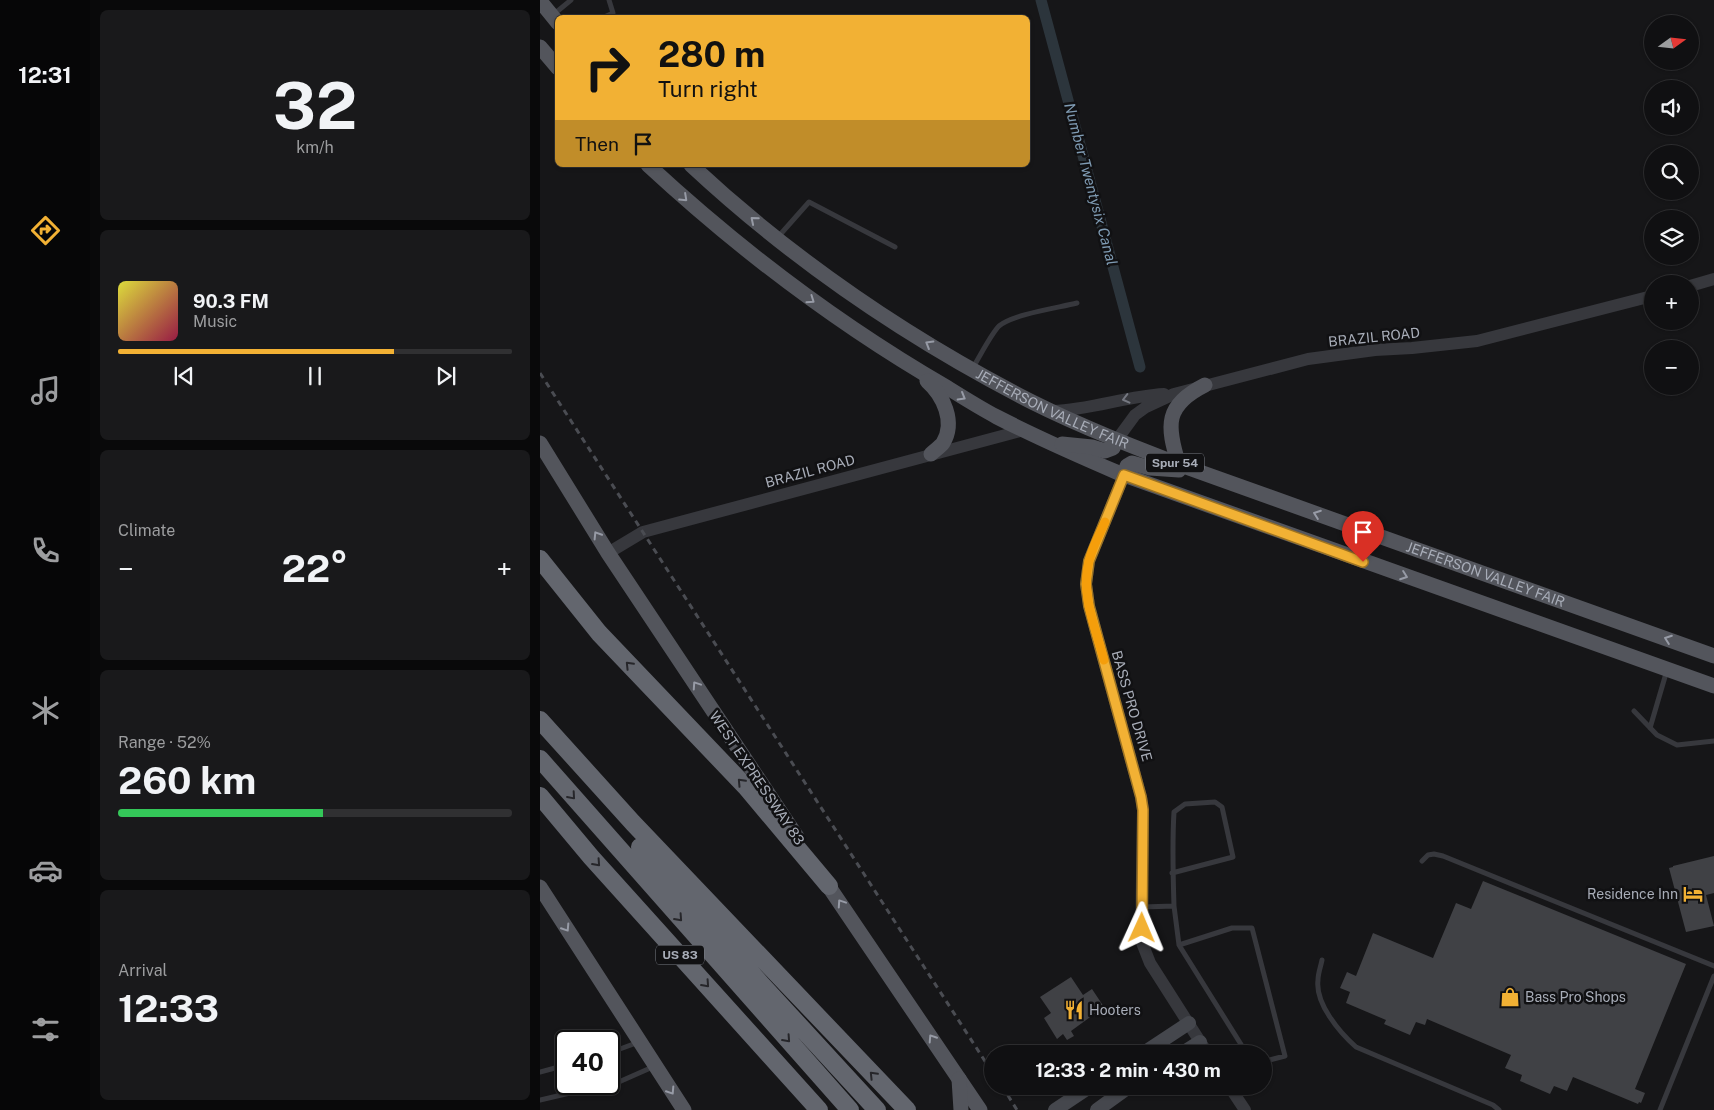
<!DOCTYPE html>
<html lang="en">
<head>
<meta charset="utf-8">
<style>
  body { margin:0; font-family:"Public Sans",sans-serif; background:#19191b; color:#f1f3f6; height:100vh; display:flex; flex-direction:column; font-size:19px; white-space:nowrap }
  * { box-sizing:border-box; margin:0 }
  p { font-size:16px; color:#9c9d9f }
  .icon { flex:none; width:28px; height:28px; fill:none; stroke:currentColor; stroke-width:2; stroke-linecap:round; stroke-linejoin:round }
  .map { position:relative; flex:1; overflow:hidden }
  .panel { display:flex; flex-direction:column; gap:10px; padding:10px; background:#09090a; width:450px }
  .panel>* { flex:none }
  .top-card { position:absolute; left:15px; top:15px; width:475px; height:152px; border-radius:8px; box-shadow:0 1px 4px #0004,0 0 0 1px #303032; background:#f2b134; color:#111; overflow:hidden }
  .needle { width:32px; rotate:75deg }
  .fabs { position:absolute; left:1104px; top:15px; display:grid; gap:10px }
  .fabs a { display:grid; place-items:center; width:55px; height:55px; border-radius:50%; background:#101012; box-shadow:0 1px 4px #0004,0 0 0 1px #303032; font-size:25px }
  .speed { position:absolute; left:15px; top:1030px; display:flex; gap:10px; font-size:25px; font-weight:700; text-align:center }
  .speed>* { display:grid; place-content:center; width:65px; height:65px; border-radius:50%; background:#101012; box-shadow:0 1px 4px #0004,0 0 0 1px #303032; line-height:1 }
  .speed .limit { border:2px solid #111; border-radius:8px; background:#fff; color:#111 }
  .pin { position:absolute; display:grid; place-items:center; width:42px; height:42px; color:#fff; margin:-51px -21px; border-radius:50% 50% 50% 0; rotate:-45deg; box-shadow:0 0 5px #0007 }
  .pin .icon { rotate:45deg }
  .me { position:absolute; width:55px; margin:-28px; rotate:1deg; stroke-linejoin:round; filter:drop-shadow(0 0 4px #0008) }
  .turn { display:flex; align-items:center; gap:18px; height:105px; padding:0 20px; font-size:22px }
  .turn .icon { width:65px; height:65px; stroke-width:2.5 }
  .turn b { display:block; font-size:35px; line-height:42px }
  .then { display:flex; align-items:center; height:48px; padding:0 20px; background:#0003; gap:10px; font-size:19px }
  .big { font-size:38px; font-weight:700; line-height:1.1 }
  .panel .widget { flex:1; display:flex; flex-direction:column; justify-content:center; gap:8px; min-width:0; padding:0 18px; border-radius:8px; background:#19191b }
  .panel .dial { align-items:center; gap:0 }
  .dial b { font-size:65px; line-height:1 }
  .song { display:flex; align-items:center; gap:15px }
  .cover { width:60px; height:60px; border-radius:8px; background:linear-gradient(135deg,hsl(60 70% 55%),hsl(340 70% 35%)) }
  .played { height:5px; border-radius:2px; background:linear-gradient(90deg,#f2b134 70%,#303032 70%) }
  .keys { display:flex; justify-content:space-around; direction:ltr }
  .heat { display:flex; justify-content:space-between; align-items:center; font-size:28px; direction:ltr }
  .charge { height:8px; border-radius:4px; background:linear-gradient(90deg,#34c759 52%,#303032 0) }
  .trip { position:absolute; left:444px; top:1045px; width:288px; height:50px; border-radius:25px; background:#101012; box-shadow:0 1px 4px #0004,0 0 0 1px #303032; font-weight:700; line-height:50px; text-align:center }
  main { display:flex; flex:1; min-height:0 }
  .tab-bar { display:flex; flex-direction:column; width:90px; justify-content:space-around; align-items:center; background:#060607; color:#9c9d9f }
  .tab-bar .icon { width:35px; height:35px }
  .tab-bar .current { color:#f2b134 }
  .tab-bar b { font-size:22px; color:#f1f3f6 }
  .map>svg:first-child { display:block }
  .lines { fill:none; stroke-linecap:round; stroke-linejoin:round }
  .canal { stroke:#2c353c; stroke-width:11 }
  .building { fill:#404145 }
  .service { stroke:#37383d; stroke-width:5 }
  .tertiary { stroke:#37383d; stroke-width:12 }
  .secondary { stroke:#45474d; stroke-width:14 }
  .primary { stroke:#53555c; stroke-width:15 }
  .motorway { stroke:#63666e; stroke-width:18 }
  .rail { stroke:#4a4c52; stroke-width:3; stroke-dasharray:6 5; stroke-linecap:butt }
  .oneway { stroke:#979ba6 }
  .oneway2 { stroke:#757881 }
  .oneway3 { stroke:#26262a }
  .route-casing { stroke:#9d7322; stroke-width:12 }
  .route { stroke:#f2b134; stroke-width:9 }
  .slow { stroke:#f59e0b; stroke-width:9 }
  .labels { text-anchor:middle; dominant-baseline:central; stroke-width:5; stroke-linejoin:round; paint-order:stroke }
  .shield { fill:#111113; stroke:#7b7e86; stroke-width:1 }
  .shield-label { font-size:12px; font-weight:bold; fill:#a8adb8 }
  .street-label { font-size:14px; fill:#a8adb8; stroke:#111113 }
  .poi-label { font-size:14px; fill:#a8adb8; stroke:#111113; text-anchor:start }
  .water-label { font-size:15px; font-style:italic; fill:#7f9bb3; stroke:#111113 }
</style>
</head>
<body>
<main>
<nav class="tab-bar">
<b>12:31</b>
<svg class="icon current" aria-label="directions" viewBox="0 0 24 24"><path d="M12 3l9 9-9 9-9-9zM9 14v-3h6M13 9l2 2-2 2"/></svg>
<svg class="icon" aria-label="music" viewBox="0 0 24 24"><path d="M9 18V5l10-2v13"/><circle cx="6" cy="18" r="3"/><circle cx="16" cy="16" r="3"/></svg>
<svg class="icon" aria-label="phone" viewBox="0 0 24 24"><path d="M5 4h4l2 5-3 2q2 4 5 5l2-3 5 2v4C11 20 4 13 5 4z"/></svg>
<svg class="icon" aria-label="climate" viewBox="0 0 24 24"><path d="M12 3v18M4 7l16 10M4 17L20 7"/></svg>
<svg class="icon" aria-label="car" viewBox="0 0 24 24"><path d="M5 17H2v-5l4-1 3-4h7l3 4 3 1v5h-3M9 17h6M6 11h13"/><circle cx="7" cy="17" r="2"/><circle cx="17" cy="17" r="2"/></svg>
<svg class="icon" aria-label="filters" viewBox="0 0 24 24"><path d="M4 7h16M4 17h16"/><circle cx="9" cy="7" r="2"/><circle cx="15" cy="17" r="2"/></svg>
</nav>
<section class="panel">
<div class="widget dial"><b>32</b><p>km/h</p></div>
<div class="widget">
<div class="song"><i class="cover"></i><div><b>90.3 FM</b><p>Music</p></div></div>
<div class="played"></div>
<div class="keys"><svg class="icon" aria-label="previous" viewBox="0 0 24 24"><path d="M18 5L8 12l10 7zM5 5v14"/></svg><svg class="icon" aria-label="pause" viewBox="0 0 24 24"><path d="M8 5v14M16 5v14"/></svg><svg class="icon" aria-label="next" viewBox="0 0 24 24"><path d="M6 5l10 7-10 7zM19 5v14"/></svg></div>
</div>
<div class="widget"><p>Climate</p>
<div class="heat"><a>−</a><b class="big">22°</b><a>+</a></div>
</div>
<div class="widget"><p>Range · 52%</p><b class="big">260 km</b><div class="charge"></div></div>
<div class="widget"><p>Arrival</p><b class="big">12:33</b></div>
</section>
<div class="map">
<svg width="1174" height="1110" viewBox="0 0 1174 1110">
  <rect width="100%" height="100%" fill="#161618"/>
  <g class="lines">
    <!-- canal -->
    <path class="canal" d="M501,0L600,367"/>
  </g>
  <!-- building -->
  <path class="building" d="M1174,856V893L1166,895L1174,926L1146,932L1129,868L1133,867V866Z
    M943,881L1146,964L1095,1089L1105,1093L1101,1103L1099,1102L1098,1104L1033,1077L1027,1091L1014,1086L1010,1094L980,1081L982,1075L965,1068L971,1055L887,1019L885,1025L876,1022L870,1035L844,1024L846,1020L806,1003L810,992L800,988L807,972L816,976L833,933L893,958L916,903L931,909Z
    M531,977L543,995L552,989L564,1007L531,1031L534,1036L527,1040L523,1034L517,1039L504,1018L511,1013L500,997Z"/>
  <g class="lines">
    <!-- service -->
    <path class="service" d="M14,14L31,0
      M62,18L73,13L69,0
      M238,237L269,202L355,247
      M432,369C439,358 451,334 459,326C474,314 517,308 537,303
      M1094,711L1117,735L1137,745L1174,741
      M1110,728L1127,670
      M882,861L888,855L894,854L903,856L1174,966
      M632,873L693,857L682,807L675,802L645,804L634,812C632,844 633,875 634,906
      M603,907L634,906L639,945L707,1054
      M639,945L692,928H712L745,1056L722,1062
      M782,960C781,966 778,973 778,980C775,1003 799,1032 816,1047L953,1105L959,1110
      M69,1053L99,1042
      M0,1072L26,1065
      M0,1100L81,1081L115,1066
      M1120,1110L1174,976"/>
    <!-- tertiary -->
    <path class="tertiary" d="M1150,286L1174,279
      M513,411C551,410 586,396 624,394
      M576,441L595,415L606,407L634,394L768,359L835,350L872,348L937,341L1112,296
      M584,475L549,561L546,584L549,606L601,797L603,810L601,940L610,963L668,1054
      M68,553L103,532L484,430
      M689,1086L705,1110"/>
    <!-- secondary -->
    <path class="secondary" d="M602,1054L649,1023
      M641,1054L660,1042
      M515,1110L551,1086
      M557,1110L590,1086"/>
    <!-- primary -->
    <g class="primary">
      <path d="M0,1L18,23"/>
      <path d="M0,47L18,68"/>
      <path d="M108,165C201,251 299,325 408,388C424,398 440,408 457,417C498,438 539,456 581,474L1174,686"/>
      <path id="s1" d="M151,165C253,260 369,339 492,402C542,427 594,447 646,467L1174,656"/>
      <path d="M387,381C403,395 416,422 403,443C400,447 395,450 391,454"/>
      <path d="M0,443L68,553L257,837"/>
      <path d="M522,444L552,447L565,451L573,448L576,441"/>
      <path d="M639,465C626,425 625,405 665,385"/>
      <path d="M584,475L587,466L592,463L610,468L639,470"/>
      <path d="M283,878L440,1110"/>
      <path d="M0,887L144,1110"/>
      <path d="M419,1079L421,1110"/>
    </g>
    <!-- motorway -->
    <path class="motorway" d="M0,559L59,633L206,787L289,886
      M0,720L93,823L367,1110
      M0,759L310,1110
      M0,796L51,857L279,1110
      M100,847L221,984L337,1110"/>
    <!-- rail -->
    <path class="rail" d="M0,373L452,1072
      M462,1086L477,1110"/>
  </g>
  <!-- one-way arrows -->
  <defs><path id="oneway-chevron" d="M-2-3.5L2.5 0L-2 3.5" fill="none" stroke-width="1.6" stroke-linecap="round" stroke-linejoin="round" transform="scale(1.25)"/></defs>
  <g class="oneway">
    <use href="#oneway-chevron" transform="translate(144 198) rotate(43)"/>
    <use href="#oneway-chevron" transform="translate(214 220) rotate(-140)"/>
    <use href="#oneway-chevron" transform="translate(271 300) rotate(35)"/>
    <use href="#oneway-chevron" transform="translate(389 344) rotate(-149)"/>
    <use href="#oneway-chevron" transform="translate(422 397) rotate(30)"/>
    <use href="#oneway-chevron" transform="translate(777 514) rotate(-160)"/>
    <use href="#oneway-chevron" transform="translate(57 535) rotate(-122)"/>
    <use href="#oneway-chevron" transform="translate(864 576) rotate(20)"/>
    <use href="#oneway-chevron" transform="translate(1128 639) rotate(-160)"/>
    <use href="#oneway-chevron" transform="translate(156 685) rotate(-124)"/>
    <use href="#oneway-chevron" transform="translate(301 903) rotate(-124)"/>
    <use href="#oneway-chevron" transform="translate(26 928) rotate(57)"/>
    <use href="#oneway-chevron" transform="translate(392 1038) rotate(-123)"/>
    <use href="#oneway-chevron" transform="translate(131 1091) rotate(57)"/>
  </g>
  <use class="oneway2" href="#oneway-chevron" transform="translate(586 399) rotate(166)"/>
  <g class="oneway3">
    <use href="#oneway-chevron" transform="translate(89 665) rotate(-134)"/>
    <use href="#oneway-chevron" transform="translate(201 782) rotate(-133)"/>
    <use href="#oneway-chevron" transform="translate(32 796) rotate(49)"/>
    <use href="#oneway-chevron" transform="translate(57 863) rotate(48)"/>
    <use href="#oneway-chevron" transform="translate(139 918) rotate(48)"/>
    <use href="#oneway-chevron" transform="translate(166 984) rotate(48)"/>
    <use href="#oneway-chevron" transform="translate(247 1039) rotate(48)"/>
    <use href="#oneway-chevron" transform="translate(333 1075) rotate(-134)"/>
  </g>
  <g class="lines">
    <defs>
      <path id="route" d="M602,928L603,810L601,797L549,606L546,584L549,561L584,475L823,562"/>
    </defs>
    <!-- route casing -->
    <use href="#route" class="route-casing"/>
    <!-- route -->
    <use href="#route" class="route"/>
    <!-- slow -->
    <path class="slow" d="M564,660C556,629 540,594 549,561C552,548 559,535 565,522"/>
  </g>
  <!-- icons -->
  <defs>
    <symbol id="hotel-bare" viewBox="-9 -9 18 18"><path d="M-6-4.5h1.5V1H6V5H4.5V3h-9V5H-6ZM-4 0a1.8 1.8 0 1 1 3.6 0ZM.5 0V-2.5h3Q6-2.5 6 0Z" fill="#f2b134" stroke="#111113" stroke-width="2.5" paint-order="stroke"/></symbol>
    <symbol id="shop-bare" viewBox="-9 -9 18 18"><path d="M-5-2.5h2.3a2.7 3.5 0 0 1 5.4 0H5L5.5 6h-11ZM-1.5-2.5h3a1.5 2.3 0 0 0-3 0Z" fill="#f2b134" stroke="#111113" stroke-width="2.5" paint-order="stroke"/></symbol>
    <symbol id="restaurant-bare" viewBox="-9 -9 18 18"><path d="M-5-6h1v4h1v-4h1v4h1v-4h1v5L-1.5 .5V6h-2V.5L-5-1ZM5-6V6H3V1.5H1.5Q1.5-4 5-6Z" fill="#f2b134" stroke="#111113" stroke-width="2.5" paint-order="stroke"/></symbol>
  </defs>
  <g fill-rule="evenodd">
    <use href="#hotel-bare" x="1139" y="880" width="28" height="28"/>
    <use href="#shop-bare" x="956" y="983" width="28" height="28"/>
    <use href="#restaurant-bare" x="520" y="996" width="28" height="28"/>
  </g>
  <g class="labels">
    <!-- shield labels -->
    <g class="shield">
      <rect x="606" y="453.5" width="58" height="19" rx="4"/>
      <rect x="116" y="945.5" width="48" height="19" rx="4"/>
    </g>
    <g class="shield-label">
      <text x="635" y="463">Spur 54</text>
      <text x="140" y="955">US 83</text>
    </g>
    <!-- street labels -->
    <g class="street-label">
      <text transform="translate(834 337) rotate(-6)">BRAZIL ROAD</text>
      <text stroke="none"><textPath href="#s1" startOffset="438">JEFFERSON VALLEY FAIR</textPath></text>
      <text transform="translate(270 471) rotate(-15)">BRAZIL ROAD</text>
      <text stroke="none"><textPath href="#s1" startOffset="902">JEFFERSON VALLEY FAIR</textPath></text>
      <text transform="translate(592 706) rotate(74)">BASS PRO DRIVE</text>
      <text transform="translate(217 778) rotate(56)">WEST EXPRESSWAY 83</text>
    </g>
    <!-- poi labels -->
    <g class="poi-label">
      <text x="1138" y="894" text-anchor="end">Residence Inn</text>
      <text x="985" y="997">Bass Pro Shops</text>
      <text x="549" y="1010">Hooters</text>
    </g>
    <!-- water labels -->
    <g class="water-label">
      <text transform="translate(551 184) rotate(75)">Number Twentysix Canal</text>
    </g>
  </g>
</svg>
<div class="fabs">
<a><svg class="needle" viewBox="-14 -14 28 28"><path d="M0-13l5 13h-10z" fill="#e53935"/><path d="M0 13l5-13h-10z" fill="#9c9d9f"/></svg></a>
<a><svg class="icon" aria-label="sound" viewBox="0 0 24 24"><path d="M4 9h4l5-4v14l-5-4H4zM17 9q2 3 0 6"/></svg></a>
<a><svg class="icon" aria-label="search" viewBox="0 0 24 24"><circle cx="10" cy="10" r="6"/><path d="M15 15l6 6"/></svg></a>
<a><svg class="icon" aria-label="layers" viewBox="0 0 24 24"><path d="M12 4l9 5-9 5-9-5zM3 14l9 5 9-5"/></svg></a>
<a>+</a>
<a>−</a>
</div>
<div class="speed"><div class="limit">40</div></div>
<div class="pin" style="left:823px;top:562px;background:#d93025"><svg class="icon" aria-label="arrive" viewBox="0 0 24 24"><path d="M6 21V4h12l-3 4 3 4H6"/></svg></div>
<svg class="me" style="left:602px;top:928px" viewBox="-20 -20 40 40"><path d="M0-17L14 15 0 8-14 15z" fill="#f2b134" stroke="#fff" stroke-width="4"/></svg>
<div class="trip">12:33 · 2 min · 430 m</div>
<div class="top-card">
<div class="turn"><svg class="icon" aria-label="right" viewBox="0 0 24 24"><path d="M7 20v-9h11M14 6l5 5-5 5"/></svg><div><b>280 m</b>Turn right</div></div>
<div class="then">Then<svg class="icon" aria-label="arrive" viewBox="0 0 24 24"><path d="M6 21V4h12l-3 4 3 4H6"/></svg></div>
</div>
</div>
</main>
</body>
</html>
